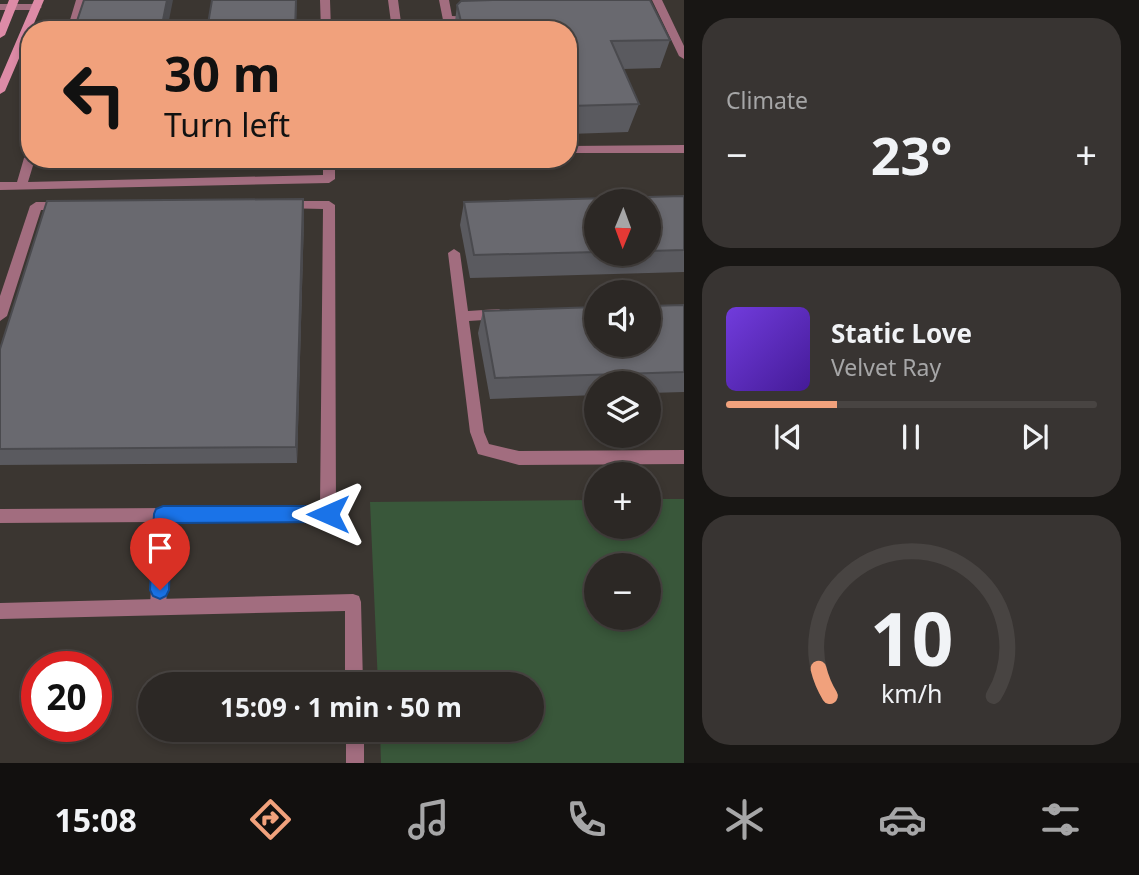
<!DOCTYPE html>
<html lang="en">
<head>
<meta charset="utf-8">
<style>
  body { margin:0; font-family:"Noto Sans",sans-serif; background:#383432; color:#f1f3f6; height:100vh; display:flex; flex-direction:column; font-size:26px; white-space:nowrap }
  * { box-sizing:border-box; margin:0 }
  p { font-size:23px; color:#a6a6a7 }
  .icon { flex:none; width:38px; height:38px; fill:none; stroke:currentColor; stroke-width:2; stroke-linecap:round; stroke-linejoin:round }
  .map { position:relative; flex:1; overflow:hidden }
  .drawer { display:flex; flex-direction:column; gap:18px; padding:18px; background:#181614; width:455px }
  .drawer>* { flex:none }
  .banner { position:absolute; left:21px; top:21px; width:556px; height:147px; border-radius:28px; box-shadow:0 4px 10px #0003,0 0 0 2px #484442; background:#f1a17c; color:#111; overflow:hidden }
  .needle { width:46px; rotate:181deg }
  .controls { position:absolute; left:584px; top:189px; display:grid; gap:14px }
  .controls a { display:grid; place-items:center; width:77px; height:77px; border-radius:50%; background:#2c2825; box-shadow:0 4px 10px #0003,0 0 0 2px #484442; font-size:35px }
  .speed { position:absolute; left:21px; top:651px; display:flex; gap:14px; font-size:35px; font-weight:700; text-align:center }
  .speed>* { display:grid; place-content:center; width:91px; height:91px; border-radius:50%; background:#2c2825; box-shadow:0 4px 10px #0003,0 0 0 2px #484442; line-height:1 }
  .speed .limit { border:10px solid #d22; background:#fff; color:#111 }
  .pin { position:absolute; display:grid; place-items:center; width:60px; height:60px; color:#fff; margin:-72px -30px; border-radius:50% 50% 50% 0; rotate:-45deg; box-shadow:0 0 7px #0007 }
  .pin .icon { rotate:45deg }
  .me { position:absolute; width:77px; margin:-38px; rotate:270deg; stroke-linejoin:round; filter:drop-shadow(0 0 5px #0008) }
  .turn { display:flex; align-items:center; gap:24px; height:147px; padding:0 28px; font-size:32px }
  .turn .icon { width:91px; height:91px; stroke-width:2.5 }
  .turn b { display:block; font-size:49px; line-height:60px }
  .big { font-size:52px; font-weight:700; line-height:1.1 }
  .drawer .tile { flex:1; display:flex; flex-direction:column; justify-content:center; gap:10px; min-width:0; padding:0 24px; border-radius:28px; background:#383432 }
  .drawer .dial { align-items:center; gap:0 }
  .dial svg { height:182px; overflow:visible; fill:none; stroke:#484442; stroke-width:7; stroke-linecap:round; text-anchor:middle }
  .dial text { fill:#f1f3f6; stroke:none }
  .song { display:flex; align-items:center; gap:21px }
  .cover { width:84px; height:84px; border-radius:10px; background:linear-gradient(135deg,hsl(260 70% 55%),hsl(260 70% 35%)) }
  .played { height:7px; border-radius:4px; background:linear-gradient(90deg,#f1a17c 30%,#484442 30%) }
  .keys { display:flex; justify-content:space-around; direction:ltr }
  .heat { display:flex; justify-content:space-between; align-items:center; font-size:38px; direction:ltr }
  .trip { position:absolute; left:138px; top:672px; width:406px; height:70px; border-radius:35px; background:#2c2825; box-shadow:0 4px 10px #0003,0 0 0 2px #484442; font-weight:700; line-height:70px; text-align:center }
  .tabs { display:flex; height:112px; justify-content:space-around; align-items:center; background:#12100f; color:#a6a6a7 }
  .tabs .icon { width:49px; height:49px }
  .tabs .selected { color:#f1a17c }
  .tabs b { font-size:32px; color:#f1f3f6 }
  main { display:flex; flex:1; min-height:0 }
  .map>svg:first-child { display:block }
  .green { fill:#39573a; fill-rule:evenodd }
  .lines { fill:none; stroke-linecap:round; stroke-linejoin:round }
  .service { fill:#a26d7f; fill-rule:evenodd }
  .minor { fill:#a26d7f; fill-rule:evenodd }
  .secondary { fill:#dd8ba7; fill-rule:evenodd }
  .wall { fill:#5a5a5f; fill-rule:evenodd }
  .shaded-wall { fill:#4a4a4e }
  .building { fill:#69696f; stroke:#4a4a4e; stroke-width:2 }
  .route { fill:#1a73e8; stroke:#114b97; stroke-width:2 }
</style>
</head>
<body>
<main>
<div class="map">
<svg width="684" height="763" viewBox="0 0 684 763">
  <rect width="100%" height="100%" fill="#3b3631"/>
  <!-- green -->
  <path class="green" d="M649,499H684V763H381L380,730H532V684H378L370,502L597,500V527H649ZM649,565V618H597V565Z"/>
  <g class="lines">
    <!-- service -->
    <path class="service" d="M388,0H398L402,30H392Z
      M439,0H449L452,16L475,17L480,20L475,23L453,22L455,30H445Z
      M652,0H662L684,46V59L679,56Z
      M684,145V153H569V146Z
      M285,201H329L335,205L336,514L334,519L328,521L171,522L166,606L164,612L158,614L152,612L150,606L155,522L0,523V509L320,507L323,209L281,208L279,205Z
      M36,202H62L68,206L62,210H41L7,316L0,321V296L30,206Z
      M454,249L460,253L468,311L499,309L506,314L499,319L469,321L484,432L489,444L519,451L684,450V464L519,465L478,454L470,432L448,253Z"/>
    <!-- minor -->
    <path class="minor" d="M76,0H86L77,30H67Z
      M320,0H330L331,30H321Z
      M0,4H37L42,7L37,10H0Z
      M30,154V159H35L28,182L323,175V159H335V179L329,183L0,190V182H17L24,158Z
      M353,594L359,596L361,602L363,684H345V611L0,619V603Z
      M346,730H364V763H346Z"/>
    <!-- secondary -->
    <path class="secondary" d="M9,0H19L5,35L0,38V23Z
      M34,0H44L5,91L0,94V79Z"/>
  </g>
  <!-- wall -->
  <path class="wall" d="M457,5L670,40L660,68L623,69L639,104L628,132L569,134V30H454Z
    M38,159H142L141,164L41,165Z
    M193,159H293L193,161Z
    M684,196V272L470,278L460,225L464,202ZM597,201H649V254H597Z
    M303,199L304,218L297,463L0,465V349Z
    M684,305V392L649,393V383H597V395L490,399L478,333L483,311Z"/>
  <!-- shaded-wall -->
  <path class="shaded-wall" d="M167,0H173L167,30H161Z
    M296,0H297L296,30H295Z
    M303,199L304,218L297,463L296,447Z"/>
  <!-- building -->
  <path class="building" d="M84,0H167L161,30H74Z
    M212,0H296L295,30H207Z
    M493,0H650L670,40L611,41L639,104L569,106V30H463L457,5L461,1Z
    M684,196V250L649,251V201H597V252L474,255L464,202Z
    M303,199L296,447L0,449V349L47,201Z
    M684,305V372L495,378L483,311L597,307V345H649V306Z"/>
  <!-- route -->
  <path class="route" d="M163,506H328L334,508L337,514L334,520L328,522L171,523L169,590L166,596L160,599L153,596L150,590L154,514L156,509Z"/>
</svg>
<div class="controls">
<a><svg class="needle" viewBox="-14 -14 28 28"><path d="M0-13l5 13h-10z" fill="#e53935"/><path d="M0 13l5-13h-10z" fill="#a6a6a7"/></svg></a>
<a><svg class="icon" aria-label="sound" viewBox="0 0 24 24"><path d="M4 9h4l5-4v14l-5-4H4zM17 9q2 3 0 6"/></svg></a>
<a><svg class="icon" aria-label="layers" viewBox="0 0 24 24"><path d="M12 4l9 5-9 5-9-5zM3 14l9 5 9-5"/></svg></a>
<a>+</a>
<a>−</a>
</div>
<div class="speed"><div class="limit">20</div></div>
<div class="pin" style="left:160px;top:590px;background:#d93025"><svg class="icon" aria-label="arrive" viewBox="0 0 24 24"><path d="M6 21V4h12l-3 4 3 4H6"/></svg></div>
<svg class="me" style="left:328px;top:514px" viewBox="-20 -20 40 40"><path d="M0-17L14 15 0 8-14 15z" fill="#1a73e8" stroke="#fff" stroke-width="4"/></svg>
<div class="trip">15:09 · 1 min · 50 m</div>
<div class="banner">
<div class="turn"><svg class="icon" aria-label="left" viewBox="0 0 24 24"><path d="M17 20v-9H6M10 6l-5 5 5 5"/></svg><div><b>30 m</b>Turn left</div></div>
</div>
</div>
<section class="drawer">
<div class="tile"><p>Climate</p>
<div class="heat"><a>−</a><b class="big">23°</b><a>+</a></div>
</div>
<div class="tile">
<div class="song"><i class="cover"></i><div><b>Static Love</b><p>Velvet Ray</p></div></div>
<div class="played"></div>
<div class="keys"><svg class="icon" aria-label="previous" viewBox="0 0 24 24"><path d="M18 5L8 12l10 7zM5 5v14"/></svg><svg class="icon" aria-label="pause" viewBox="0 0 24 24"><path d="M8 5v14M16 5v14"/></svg><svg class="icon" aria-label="next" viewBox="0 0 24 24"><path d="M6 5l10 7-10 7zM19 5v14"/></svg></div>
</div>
<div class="tile dial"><svg viewBox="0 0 100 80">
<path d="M14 69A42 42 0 1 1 86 69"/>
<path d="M14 69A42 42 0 0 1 9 57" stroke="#f1a17c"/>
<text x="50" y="56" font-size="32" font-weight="700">10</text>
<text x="50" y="72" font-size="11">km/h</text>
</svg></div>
</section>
</main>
<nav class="tabs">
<b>15:08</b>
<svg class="icon selected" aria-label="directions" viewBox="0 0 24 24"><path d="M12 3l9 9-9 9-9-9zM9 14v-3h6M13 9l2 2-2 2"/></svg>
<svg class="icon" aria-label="music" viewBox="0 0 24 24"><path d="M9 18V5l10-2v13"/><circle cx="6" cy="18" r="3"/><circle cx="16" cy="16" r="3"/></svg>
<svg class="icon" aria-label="phone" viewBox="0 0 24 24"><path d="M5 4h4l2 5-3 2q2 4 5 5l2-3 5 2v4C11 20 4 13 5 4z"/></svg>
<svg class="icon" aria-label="climate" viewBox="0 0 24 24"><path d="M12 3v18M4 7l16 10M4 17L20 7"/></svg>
<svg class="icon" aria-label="car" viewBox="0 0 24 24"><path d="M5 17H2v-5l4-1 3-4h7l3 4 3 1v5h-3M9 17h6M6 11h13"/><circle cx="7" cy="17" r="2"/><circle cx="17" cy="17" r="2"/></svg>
<svg class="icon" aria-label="filters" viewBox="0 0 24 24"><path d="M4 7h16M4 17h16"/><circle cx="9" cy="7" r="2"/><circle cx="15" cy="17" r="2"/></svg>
</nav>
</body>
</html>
